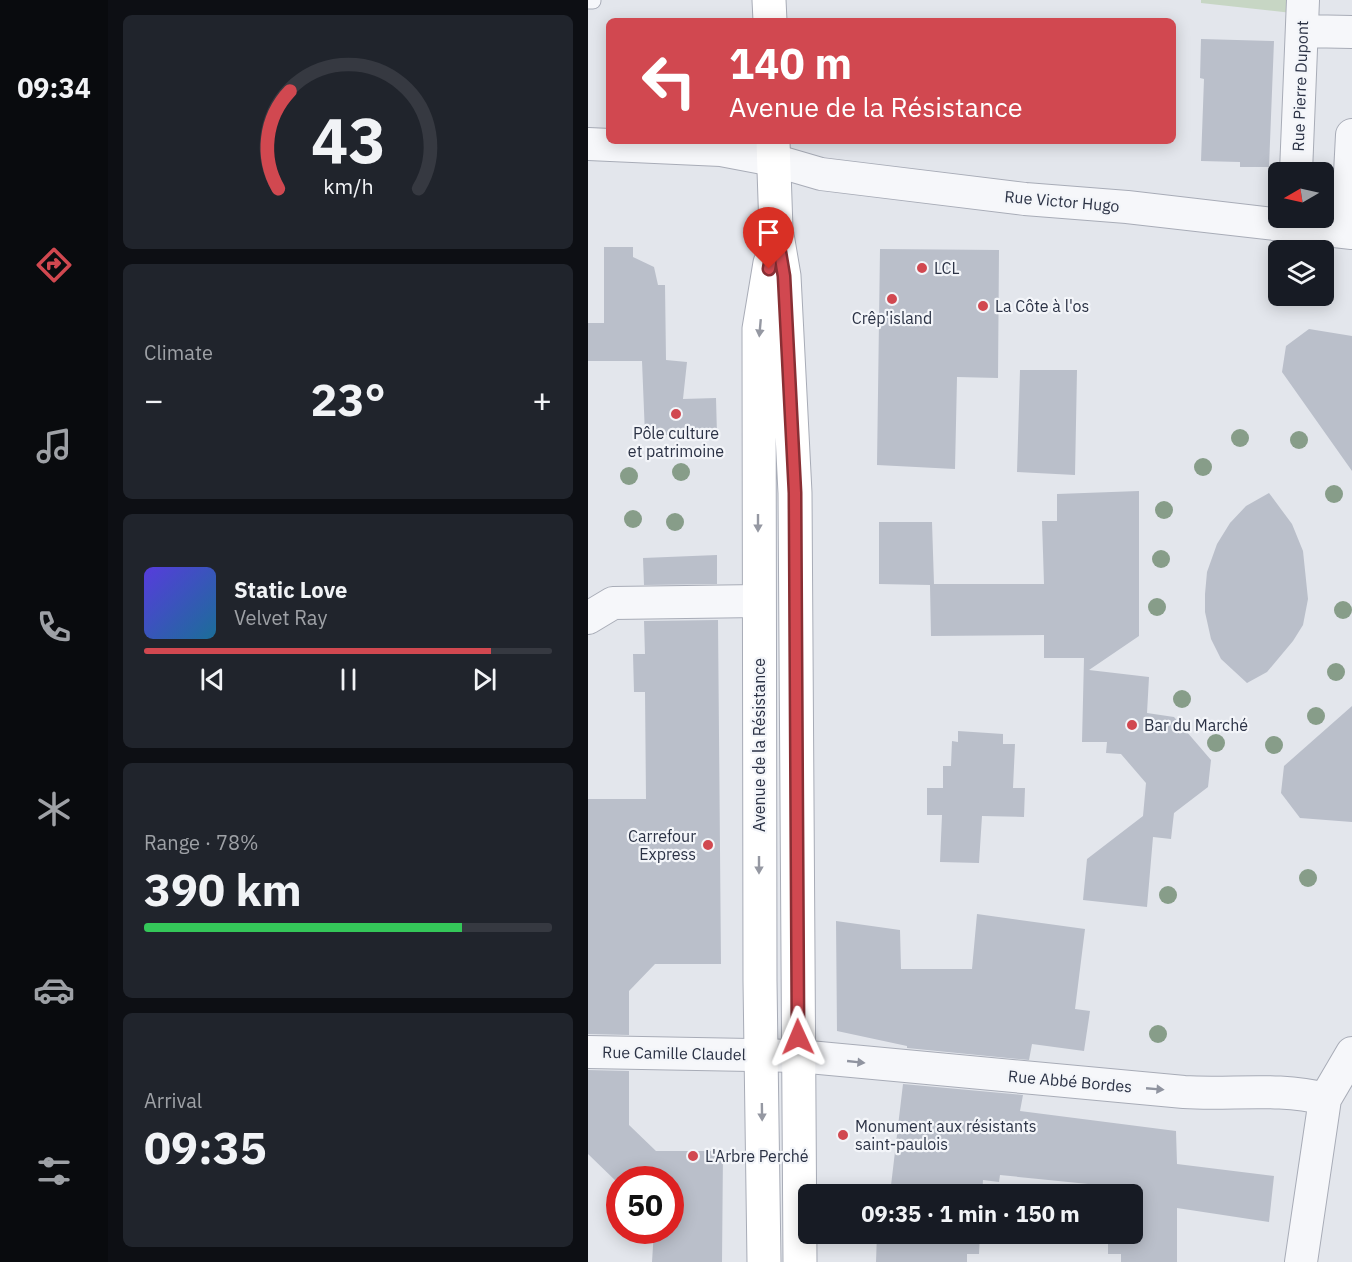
<!DOCTYPE html>
<html lang="en">
<head>
<meta charset="utf-8">
<style>
  body { margin:0; font-family:"IBM Plex Sans",sans-serif; background:#20242c; color:#f1f3f6; height:100vh; display:flex; flex-direction:column; font-size:22px; white-space:nowrap }
  * { box-sizing:border-box; margin:0 }
  p { font-size:20px; color:#9ea1a6 }
  .icon { flex:none; width:33px; height:33px; fill:none; stroke:currentColor; stroke-width:2; stroke-linecap:round; stroke-linejoin:round }
  .map { position:relative; flex:1; overflow:hidden }
  .panel { display:flex; flex-direction:column; gap:15px; padding:15px; background:#0d0f14; width:480px }
  .panel>* { flex:none }
  .guide { position:absolute; left:18px; top:18px; width:570px; height:126px; border-radius:9px; box-shadow:0 3px 15px #0003; background:#d14850; color:#fff; overflow:hidden }
  .needle { width:39px; rotate:261deg }
  .buttons { position:absolute; left:680px; top:162px; display:grid; gap:12px }
  .buttons a { display:grid; place-items:center; width:66px; height:66px; border-radius:9px; background:#171b24; box-shadow:0 3px 15px #0003; font-size:30px }
  .speed { position:absolute; left:18px; top:1166px; display:flex; gap:12px; font-size:30px; font-weight:700; text-align:center }
  .speed>* { display:grid; place-content:center; width:78px; height:78px; border-radius:50%; background:#171b24; box-shadow:0 3px 15px #0003; line-height:1 }
  .speed .limit { border:9px solid #d22; background:#fff; color:#111 }
  .pin { position:absolute; display:grid; place-items:center; width:51px; height:51px; color:#fff; margin:-62px -26px; border-radius:50% 50% 50% 0; rotate:-45deg; box-shadow:0 0 6px #0007 }
  .pin .icon { rotate:45deg }
  .me { position:absolute; width:66px; margin:-33px; rotate:359deg; stroke-linejoin:round; filter:drop-shadow(0 0 4px #0008) }
  .turn { display:flex; align-items:center; gap:21px; height:126px; padding:0 24px; font-size:27px }
  .turn .icon { width:78px; height:78px; stroke-width:2.5 }
  .turn b { display:block; font-size:42px; line-height:51px }
  .big { font-size:45px; font-weight:700; line-height:1.1 }
  .panel .card { flex:1; display:flex; flex-direction:column; justify-content:center; gap:9px; min-width:0; padding:0 21px; border-radius:9px; background:#20242c }
  .panel .dial { align-items:center; gap:0 }
  .dial svg { height:156px; overflow:visible; fill:none; stroke:#363941; stroke-width:7; stroke-linecap:round; text-anchor:middle }
  .dial text { fill:#f1f3f6; stroke:none }
  .song { display:flex; align-items:center; gap:18px }
  .cover { width:72px; height:72px; border-radius:9px; background:linear-gradient(135deg,hsl(250 70% 55%),hsl(200 70% 35%)) }
  .played { height:6px; border-radius:3px; background:linear-gradient(90deg,#d14850 85%,#363941 85%) }
  .keys { display:flex; justify-content:space-around; direction:ltr }
  .heat { display:flex; justify-content:space-between; align-items:center; font-size:33px; direction:ltr }
  .charge { height:9px; border-radius:4px; background:linear-gradient(90deg,#34c759 78%,#363941 0) }
  .trip { position:absolute; left:210px; top:1184px; width:345px; height:60px; border-radius:9px; background:#171b24; box-shadow:0 3px 15px #0003; font-weight:700; line-height:60px; text-align:center }
  main { display:flex; flex:1; min-height:0 }
  .tabs { display:flex; flex-direction:column; width:108px; justify-content:space-around; align-items:center; background:#090b0e; color:#9ea1a6 }
  .tabs .icon { width:42px; height:42px }
  .tabs .active { color:#d14850 }
  .tabs b { font-size:27px; color:#f1f3f6 }
  .map>svg:first-child { display:block }
  .green { fill:#c7d6c4 }
  .building { fill:#babfca }
  .lines { fill:none; stroke-linecap:round; stroke-linejoin:round }
  .lane-casing { stroke:#a8acb7; stroke-width:17 }
  .street-casing { stroke:#a8acb7; stroke-width:34 }
  .secondary-casing { stroke:#a8acb7; stroke-width:35 }
  .lane { stroke:#f6f7fa; stroke-width:15 }
  .street { stroke:#f6f7fa; stroke-width:32 }
  .secondary { stroke:#fff; stroke-width:33 }
  .tree { fill:#879d89 }
  .oneway { fill:#9598a2 }
  .oneway2 { fill:#9094a0 }
  .route-casing { stroke:#882f34; stroke-width:15 }
  .route { stroke:#d14850; stroke-width:10 }
  .poi-dot { fill:#d14850; stroke:#f3f5f9; stroke-width:2 }
  .labels { text-anchor:middle; dominant-baseline:central; stroke-width:4.5; stroke-linejoin:round; paint-order:stroke }
  .street-label { font-size:16px; fill:#2b3245; stroke:#f3f5f9 }
  .poi-label { font-size:16px; fill:#2b3245; stroke:#f3f5f9; text-anchor:start }
</style>
</head>
<body>
<main>
<nav class="tabs">
<b>09:34</b>
<svg class="icon active" aria-label="directions" viewBox="0 0 24 24"><path d="M12 3l9 9-9 9-9-9zM9 14v-3h6M13 9l2 2-2 2"/></svg>
<svg class="icon" aria-label="music" viewBox="0 0 24 24"><path d="M9 18V5l10-2v13"/><circle cx="6" cy="18" r="3"/><circle cx="16" cy="16" r="3"/></svg>
<svg class="icon" aria-label="phone" viewBox="0 0 24 24"><path d="M5 4h4l2 5-3 2q2 4 5 5l2-3 5 2v4C11 20 4 13 5 4z"/></svg>
<svg class="icon" aria-label="climate" viewBox="0 0 24 24"><path d="M12 3v18M4 7l16 10M4 17L20 7"/></svg>
<svg class="icon" aria-label="car" viewBox="0 0 24 24"><path d="M5 17H2v-5l4-1 3-4h7l3 4 3 1v5h-3M9 17h6M6 11h13"/><circle cx="7" cy="17" r="2"/><circle cx="17" cy="17" r="2"/></svg>
<svg class="icon" aria-label="filters" viewBox="0 0 24 24"><path d="M4 7h16M4 17h16"/><circle cx="9" cy="7" r="2"/><circle cx="15" cy="17" r="2"/></svg>
</nav>
<section class="panel">
<div class="card dial"><svg viewBox="0 0 100 80">
<path d="M14 69A42 42 0 1 1 86 69"/>
<path d="M14 69A42 42 0 0 1 20 19" stroke="#d14850"/>
<text x="50" y="56" font-size="32" font-weight="700">43</text>
<text x="50" y="72" font-size="11">km/h</text>
</svg></div>
<div class="card"><p>Climate</p>
<div class="heat"><a>−</a><b class="big">23°</b><a>+</a></div>
</div>
<div class="card">
<div class="song"><i class="cover"></i><div><b>Static Love</b><p>Velvet Ray</p></div></div>
<div class="played"></div>
<div class="keys"><svg class="icon" aria-label="previous" viewBox="0 0 24 24"><path d="M18 5L8 12l10 7zM5 5v14"/></svg><svg class="icon" aria-label="pause" viewBox="0 0 24 24"><path d="M8 5v14M16 5v14"/></svg><svg class="icon" aria-label="next" viewBox="0 0 24 24"><path d="M6 5l10 7-10 7zM19 5v14"/></svg></div>
</div>
<div class="card"><p>Range · 78%</p><b class="big">390 km</b><div class="charge"></div></div>
<div class="card"><p>Arrival</p><b class="big">09:35</b></div>
</section>
<div class="map">
<svg width="764" height="1262" viewBox="0 0 764 1262">
  <rect width="100%" height="100%" fill="#e3e6ec"/>
  <!-- green -->
  <path class="green" d="M613,0H704V13L613,3Z"/>
  <!-- building -->
  <path class="building" d="M613,39L686,41L681,167H652V162L613,161L616,79L612,78Z
    M16,247H45V257L66,267L70,285H77L78,360L99,362L95,399L128,398L129,435H57L54,361H0V323H16Z
    M292,249L411,250L410,378L369,377L367,469L289,465Z
    M721,329L764,336V471L694,372L698,346Z
    M432,370H489L487,475L429,472Z
    M551,491V636L501,670L561,677L559,713L586,717L623,760L620,787L586,813L583,839L565,837L559,907L495,900L499,859L555,816L558,783L533,754L518,753L519,742H494L496,658H456V635L343,636L342,585L291,584V522H344L346,584H456L454,521H469V494Z
    M681,493L704,524L715,551L720,599L715,625L705,641L679,672L659,683L633,659L623,639L617,612V594L619,572L629,544L642,523L658,506Z
    M129,555V584L56,585L55,558Z
    M130,620L133,964H67L41,991V1035L0,1034V799H58L57,692H46L45,654H57L56,621Z
    M764,706V822L712,818L693,793L696,766Z
    M370,731L415,734V744H427L425,788H437L436,817L394,816L391,863L352,862L354,815H339V788H355V766H363L364,741L370,742Z
    M389,914L497,929L487,1009L502,1011L496,1051L444,1044L441,1060L319,1048V1046L249,1031L248,921L312,930L313,969H384Z
    M0,1070L41,1071V1125L68,1151H135L134,1262H64L66,1230H82V1179H32V1185L0,1154Z
    M315,1084L435,1095L432,1111L588,1131L589,1164L686,1176L681,1222L589,1208V1262H533V1254H520V1233H544V1194H520V1186L412,1175L411,1182L395,1180L394,1194H302Z
    M289,1233H392L391,1254H379V1262H288Z"/>
  <g class="lines">
    <defs>
      <path id="lane" d="M0,1H5"/>
      <path id="street" d="M714,31L764,32
        M0,144L133,150L185,160L233,174L437,199L539,207L764,233
        M708,172L715,0
        M759,232L764,135
        M0,618L25,603L171,601
        M0,1052L210,1056L596,1092C643,1095 691,1087 737,1099
        M713,1262L737,1099L764,1053"/>
      <path id="secondary" d="M181,0L182,21
        M185,141L188,229L196,276L207,493L212,1262
        M176,1262L172,981L171,329L182,263"/>
    </defs>
    <!-- lane casing -->
    <use href="#lane" class="lane-casing"/>
    <!-- street casing -->
    <use href="#street" class="street-casing"/>
    <!-- secondary casing -->
    <use href="#secondary" class="secondary-casing"/>
    <!-- lane -->
    <use href="#lane" class="lane"/>
    <!-- street -->
    <use href="#street" class="street"/>
    <!-- secondary -->
    <use href="#secondary" class="secondary"/>
  </g>
  <!-- trees -->
  <g class="tree">
    <circle cx="652" cy="438" r="9"/>
    <circle cx="711" cy="440" r="9"/>
    <circle cx="615" cy="467" r="9"/>
    <circle cx="93" cy="472" r="9"/>
    <circle cx="41" cy="476" r="9"/>
    <circle cx="746" cy="494" r="9"/>
    <circle cx="576" cy="510" r="9"/>
    <circle cx="45" cy="519" r="9"/>
    <circle cx="87" cy="522" r="9"/>
    <circle cx="573" cy="559" r="9"/>
    <circle cx="569" cy="607" r="9"/>
    <circle cx="755" cy="610" r="9"/>
    <circle cx="748" cy="672" r="9"/>
    <circle cx="594" cy="699" r="9"/>
    <circle cx="728" cy="716" r="9"/>
    <circle cx="628" cy="743" r="9"/>
    <circle cx="686" cy="745" r="9"/>
    <circle cx="720" cy="878" r="9"/>
    <circle cx="580" cy="895" r="9"/>
    <circle cx="570" cy="1034" r="9"/>
  </g>
  <!-- one-way arrows -->
  <defs><path id="oneway-solid" d="M-6-.8H1V-3.2L6.5 0L1 3.2V.8H-6Z" transform="scale(1.5)"/></defs>
  <g class="oneway">
    <use href="#oneway-solid" transform="translate(172 328) rotate(95)"/>
    <use href="#oneway-solid" transform="translate(170 523) rotate(90)"/>
    <use href="#oneway-solid" transform="translate(171 865) rotate(90)"/>
    <use href="#oneway-solid" transform="translate(174 1112) rotate(89)"/>
  </g>
  <g class="oneway2">
    <use href="#oneway-solid" transform="translate(268 1062) rotate(6)"/>
    <use href="#oneway-solid" transform="translate(567 1089) rotate(5)"/>
  </g>
  <g class="lines">
    <defs>
      <path id="route" d="M181,269L188,229L196,276L207,493L210,1037"/>
    </defs>
    <!-- route casing -->
    <use href="#route" class="route-casing"/>
    <!-- route -->
    <use href="#route" class="route"/>
  </g>
  <!-- markers -->
  <g class="poi-dot">
    <circle cx="334" cy="268" r="6"/>
    <circle cx="304" cy="299" r="6"/>
    <circle cx="395" cy="306" r="6"/>
    <circle cx="88" cy="414" r="6"/>
    <circle cx="544" cy="725" r="6"/>
    <circle cx="120" cy="845" r="6"/>
    <circle cx="255" cy="1135" r="6"/>
    <circle cx="105" cy="1156" r="6"/>
  </g>
  <g class="labels">
    <!-- street labels -->
    <g class="street-label">
      <text transform="translate(712 86) rotate(-88)">Rue Pierre Dupont</text>
      <text transform="translate(474 201) rotate(5)">Rue Victor Hugo</text>
      <text transform="translate(171 745) rotate(-90)">Avenue de la Résistance</text>
      <text transform="translate(86 1053) rotate(1)">Rue Camille Claudel</text>
      <text transform="translate(482 1081) rotate(5)">Rue Abbé Bordes</text>
    </g>
    <!-- poi labels -->
    <g class="poi-label">
      <text x="346" y="268">LCL</text>
      <text x="407" y="306">La Côte à l'os</text>
      <text x="304" y="318" text-anchor="middle">Crêp'island</text>
      <text x="88" y="433" text-anchor="middle">Pôle culture<tspan x="88" dy="18">et patrimoine</tspan></text>
      <text x="556" y="725">Bar du Marché</text>
      <text x="108" y="836" text-anchor="end">Carrefour<tspan x="108" dy="18">Express</tspan></text>
      <text x="267" y="1126">Monument aux résistants<tspan x="267" dy="18">saint-paulois</tspan></text>
      <text x="117" y="1156">L'Arbre Perché</text>
    </g>
  </g>
</svg>
<div class="buttons">
<a><svg class="needle" viewBox="-14 -14 28 28"><path d="M0-13l5 13h-10z" fill="#e53935"/><path d="M0 13l5-13h-10z" fill="#9ea1a6"/></svg></a>
<a><svg class="icon" aria-label="layers" viewBox="0 0 24 24"><path d="M12 4l9 5-9 5-9-5zM3 14l9 5 9-5"/></svg></a>
</div>
<div class="speed"><div class="limit">50</div></div>
<div class="pin" style="left:181px;top:269px;background:#d93025"><svg class="icon" aria-label="arrive" viewBox="0 0 24 24"><path d="M6 21V4h12l-3 4 3 4H6"/></svg></div>
<svg class="me" style="left:210px;top:1037px" viewBox="-20 -20 40 40"><path d="M0-17L14 15 0 8-14 15z" fill="#d14850" stroke="#fff" stroke-width="4"/></svg>
<div class="trip">09:35 · 1 min · 150 m</div>
<div class="guide">
<div class="turn"><svg class="icon" aria-label="left" viewBox="0 0 24 24"><path d="M17 20v-9H6M10 6l-5 5 5 5"/></svg><div><b>140 m</b>Avenue de la Résistance</div></div>
</div>
</div>
</main>
</body>
</html>
